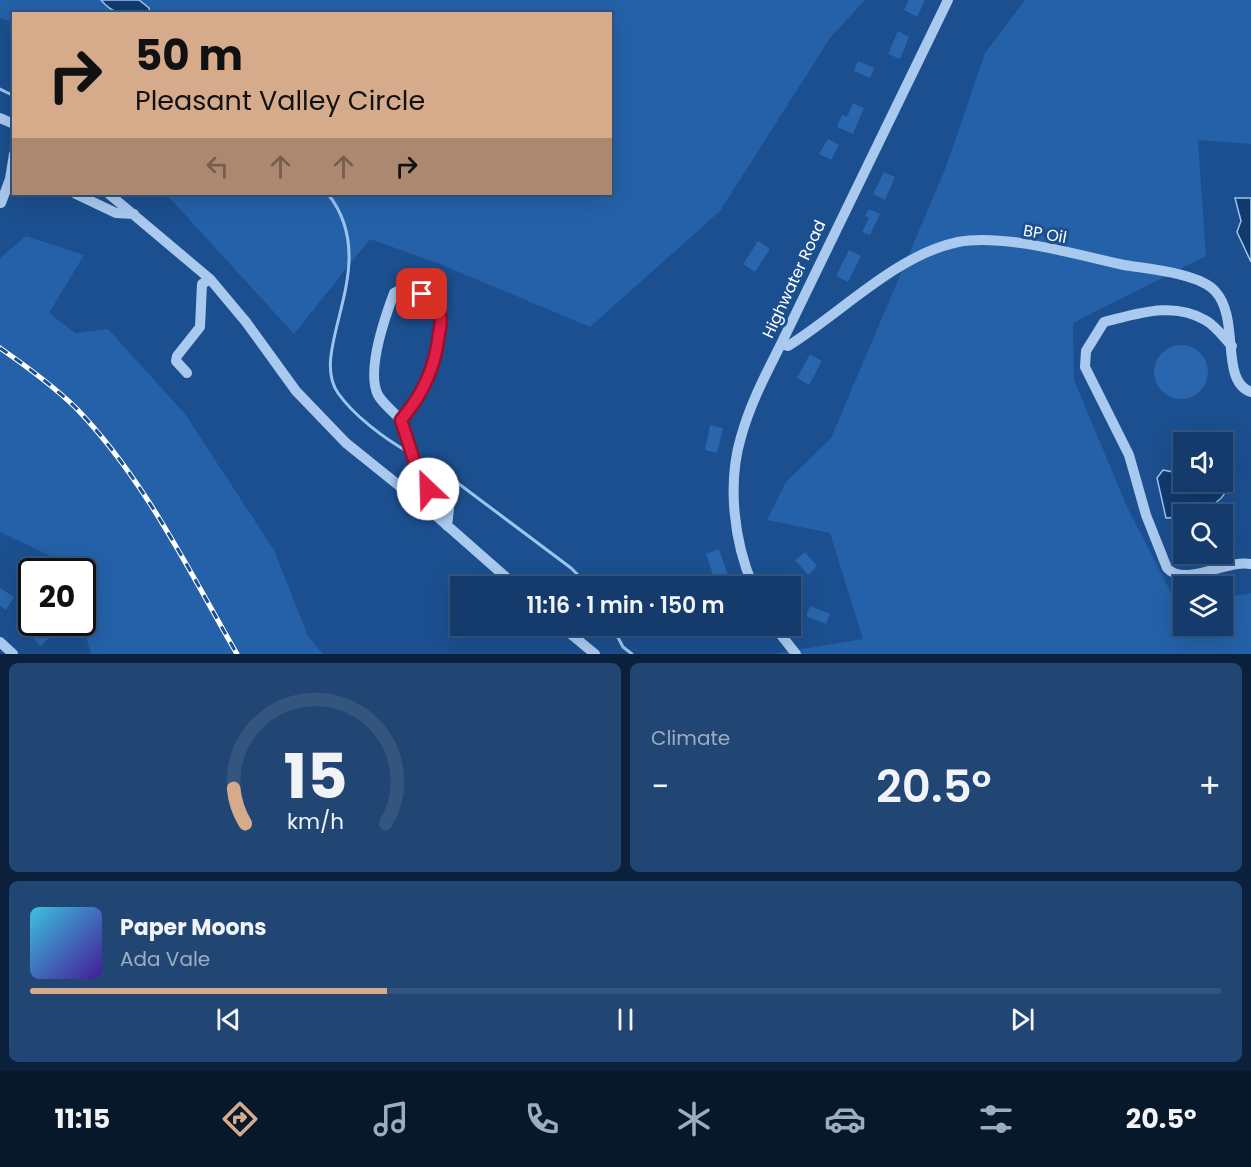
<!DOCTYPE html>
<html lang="en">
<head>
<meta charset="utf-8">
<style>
  body { margin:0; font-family:Poppins,sans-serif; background:#214673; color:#f1f3f6; height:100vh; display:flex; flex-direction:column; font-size:22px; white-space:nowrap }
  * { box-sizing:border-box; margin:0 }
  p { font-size:20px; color:#9dadc1 }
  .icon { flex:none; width:33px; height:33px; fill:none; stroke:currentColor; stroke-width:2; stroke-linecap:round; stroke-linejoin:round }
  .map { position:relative; height:654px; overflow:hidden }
  .panel { display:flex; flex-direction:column; gap:9px; padding:9px; background:#0b203b; flex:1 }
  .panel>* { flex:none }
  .banner { position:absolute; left:12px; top:12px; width:600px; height:183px; border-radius:0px; box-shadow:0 6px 24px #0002,0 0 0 2px #33557e; background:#d6ab8b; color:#111; overflow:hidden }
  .tools { position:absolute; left:1173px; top:432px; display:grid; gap:12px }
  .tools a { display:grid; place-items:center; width:60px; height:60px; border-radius:0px; background:#143b6b; box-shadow:0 6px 24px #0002,0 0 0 2px #33557e; font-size:30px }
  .speed { position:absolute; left:18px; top:558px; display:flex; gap:12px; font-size:30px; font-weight:700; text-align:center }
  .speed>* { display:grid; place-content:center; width:78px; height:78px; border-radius:50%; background:#143b6b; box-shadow:0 6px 24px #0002,0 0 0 2px #33557e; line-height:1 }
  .speed .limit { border:3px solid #111; border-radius:9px; background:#fff; color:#111 }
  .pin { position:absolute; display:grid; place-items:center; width:51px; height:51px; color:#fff; margin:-26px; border-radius:12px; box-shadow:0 3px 9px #0006 }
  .me { position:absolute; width:66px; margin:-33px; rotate:336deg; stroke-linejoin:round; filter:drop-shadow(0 0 4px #0008) }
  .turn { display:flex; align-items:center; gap:21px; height:126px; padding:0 24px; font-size:27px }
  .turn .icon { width:78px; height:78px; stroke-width:2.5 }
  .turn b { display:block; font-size:42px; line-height:51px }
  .lanes { display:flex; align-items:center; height:57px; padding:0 24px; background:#0003; justify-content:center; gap:30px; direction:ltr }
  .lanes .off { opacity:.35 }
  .big { font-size:45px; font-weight:600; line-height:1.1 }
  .panel .card { flex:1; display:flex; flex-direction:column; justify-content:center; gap:9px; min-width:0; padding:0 21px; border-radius:9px; background:#214673 }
  .panel .dial { align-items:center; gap:0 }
  .dial svg { height:156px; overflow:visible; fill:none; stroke:#33557e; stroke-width:7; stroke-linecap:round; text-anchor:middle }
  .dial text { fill:#f1f3f6; stroke:none }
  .song { display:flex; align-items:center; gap:18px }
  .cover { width:72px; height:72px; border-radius:9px; background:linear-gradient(135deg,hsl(190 70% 55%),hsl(260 70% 35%)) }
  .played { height:6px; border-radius:3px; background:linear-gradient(90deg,#d6ab8b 30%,#33557e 30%) }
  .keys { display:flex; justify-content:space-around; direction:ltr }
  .heat { display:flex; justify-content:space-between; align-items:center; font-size:33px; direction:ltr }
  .panel .tiles { flex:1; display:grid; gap:9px; grid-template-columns:1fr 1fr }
  .card:last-child { grid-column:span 2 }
  .trip { position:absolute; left:450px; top:576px; width:351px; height:60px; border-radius:0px; background:#143b6b; box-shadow:0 6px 24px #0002,0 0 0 2px #33557e; font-weight:600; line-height:60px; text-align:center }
  .menu { display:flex; height:96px; justify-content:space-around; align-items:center; background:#08182b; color:#9dadc1 }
  .menu .icon { width:42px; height:42px }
  .menu .on { color:#d6ab8b }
  .menu b { font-size:27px; color:#f1f3f6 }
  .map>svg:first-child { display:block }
  .green { fill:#2461a8 }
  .water { fill:#123a6d; stroke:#9cc4f0; stroke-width:1.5 }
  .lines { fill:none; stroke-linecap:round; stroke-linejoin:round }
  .stream { stroke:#9cc4f0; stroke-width:3 }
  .building { fill:#2a66ad }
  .minor { stroke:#a9c9ee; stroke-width:10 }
  .rail-casing { stroke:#fff; stroke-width:5 }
  .rail { stroke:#1b4f8f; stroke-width:3; stroke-dasharray:9; stroke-linecap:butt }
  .route-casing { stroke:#92132f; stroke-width:15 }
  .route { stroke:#e11d48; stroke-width:10 }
  .labels { text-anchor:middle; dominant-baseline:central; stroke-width:6; stroke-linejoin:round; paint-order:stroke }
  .street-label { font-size:16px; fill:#fff; stroke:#1b4f8f }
</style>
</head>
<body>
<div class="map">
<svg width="1251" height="654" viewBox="0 0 1251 654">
  <rect width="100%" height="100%" fill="#1b4f8f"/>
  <!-- green -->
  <path class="green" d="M0,0H865L830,38L720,211L590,327L440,264L370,239L294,334L166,194H610V14H14L13,22L0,18Z
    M1025,0H1251V144L1198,140L1206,256L1073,323L1074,380L1127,507L1177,604H1183L1184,626H1222L1223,598L1251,593V654H772L863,639L830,533L767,520L786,482L831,438L946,167L985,53Z
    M26,236L84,255L49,313L75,333L108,329L185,414L274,550L308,636L323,654H91L82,623V572L68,571L65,563L0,532V258Z"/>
  <!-- water -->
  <path class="water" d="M101,0H139L149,8L150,13C128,14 116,18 101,0Z
    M1235,198H1251V262L1237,232L1241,221Z
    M1163,470L1183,474L1184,482H1197L1225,493C1216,509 1181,518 1166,518L1157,478Z"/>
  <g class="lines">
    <!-- stream -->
    <path class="stream" d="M0,89L14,96
      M328,194C384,265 307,349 338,393C354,416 384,438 408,452
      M416,457L447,475L571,568L589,586
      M612,626L623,647L632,654"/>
  </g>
  <!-- building -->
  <path class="building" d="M909,0H925L917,17L904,10Z
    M898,31L909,37L900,59L888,54Z
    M858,61L874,68L870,78L854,71Z
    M853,103L864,108L853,134L837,127L842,115L847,117Z
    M828,139L839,145L831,160L819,154Z
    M884,172L895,177L885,200L873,194Z
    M869,209L880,214L870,235L862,232L869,218L865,216Z
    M758,241L770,249L755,272L743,264Z
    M849,250L861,256L848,282L836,276Z
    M1154 372a27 27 0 1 1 54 0a27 27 0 1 1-54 0Z
    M810,354L822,361L809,385L797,378Z
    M710,425L723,428L717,453L705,450Z
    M719,549L730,581L717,586L706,554Z
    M805,552L817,566L808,575L795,560Z
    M0,588L14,597L6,610L0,606Z
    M810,606L830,614L826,624L806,616Z
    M32,612V622H43L53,635L40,646L20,622Z"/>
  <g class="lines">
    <!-- minor -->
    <path class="minor" d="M0,118L14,124
      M76,194L116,213L134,214
      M109,194L210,279L246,322L296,391L346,443L433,513L516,586
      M1,203L10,179L14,154
      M404,288C458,294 440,362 421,394C416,404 408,412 401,420C394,412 383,404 378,395C366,371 385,317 394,293Z
      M781,344L788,346C841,313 896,255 958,242C1003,233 1078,255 1124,265C1148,269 1199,273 1215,291C1241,319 1219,381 1251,392
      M1232,346C1224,338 1215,325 1205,320C1173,301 1137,314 1104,322L1086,351L1085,367L1129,455L1146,515L1167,568C1185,588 1226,559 1251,564
      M187,373L176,361L177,356L200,327L202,284L210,279
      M401,420L420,479L449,509L447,526
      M753,586C734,542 727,484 741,437C750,404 766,374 781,344L948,0
      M561,626L595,654
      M774,626L796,654
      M0,642L13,654"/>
    <defs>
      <path id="rail" d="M0,348C26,366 52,385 75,407C144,478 188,569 237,654"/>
    </defs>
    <!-- rail casing -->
    <use href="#rail" class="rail-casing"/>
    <!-- rail -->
    <use href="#rail" class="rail"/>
  </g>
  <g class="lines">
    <defs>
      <path id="route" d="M422,294C429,299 438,306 440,315C442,321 440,328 439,334C435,368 423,394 401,420L420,479L428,489"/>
    </defs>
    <!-- route casing -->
    <use href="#route" class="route-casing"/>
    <!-- route -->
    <use href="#route" class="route"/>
  </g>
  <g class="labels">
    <!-- street labels -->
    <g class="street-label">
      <text transform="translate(1045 234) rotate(10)">BP Oil</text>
      <text transform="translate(794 279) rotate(-65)">Highwater Road</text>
    </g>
  </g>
</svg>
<div class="tools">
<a><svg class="icon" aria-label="sound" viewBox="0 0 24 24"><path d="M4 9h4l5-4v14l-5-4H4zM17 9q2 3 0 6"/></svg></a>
<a><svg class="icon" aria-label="search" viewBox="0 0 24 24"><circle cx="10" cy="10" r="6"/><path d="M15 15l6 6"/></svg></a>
<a><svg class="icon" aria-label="layers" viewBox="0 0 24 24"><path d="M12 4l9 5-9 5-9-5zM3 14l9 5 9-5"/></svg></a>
</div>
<div class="speed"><div class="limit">20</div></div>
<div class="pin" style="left:422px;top:294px;background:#d93025"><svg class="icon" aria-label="arrive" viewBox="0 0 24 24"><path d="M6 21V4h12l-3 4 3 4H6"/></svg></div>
<svg class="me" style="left:428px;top:489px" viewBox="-20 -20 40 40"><circle r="19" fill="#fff"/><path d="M0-13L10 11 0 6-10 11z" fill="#e11d48"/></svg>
<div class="trip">11:16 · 1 min · 150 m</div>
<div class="banner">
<div class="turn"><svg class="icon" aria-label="right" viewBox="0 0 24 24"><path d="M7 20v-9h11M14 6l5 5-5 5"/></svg><div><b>50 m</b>Pleasant Valley Circle</div></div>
<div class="lanes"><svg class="icon off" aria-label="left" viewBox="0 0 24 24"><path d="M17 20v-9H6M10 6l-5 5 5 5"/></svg><svg class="icon off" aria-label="ahead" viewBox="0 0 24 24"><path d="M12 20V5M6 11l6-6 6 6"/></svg><svg class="icon off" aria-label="ahead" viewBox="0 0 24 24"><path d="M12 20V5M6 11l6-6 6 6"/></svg><svg class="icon" aria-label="right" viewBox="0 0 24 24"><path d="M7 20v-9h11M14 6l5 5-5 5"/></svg></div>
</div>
</div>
<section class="panel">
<div class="tiles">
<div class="card dial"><svg viewBox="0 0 100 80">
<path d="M14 69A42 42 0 1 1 86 69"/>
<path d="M14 69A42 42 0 0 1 8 51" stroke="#d6ab8b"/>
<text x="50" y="56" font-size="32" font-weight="700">15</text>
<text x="50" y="72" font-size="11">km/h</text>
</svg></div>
<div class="card"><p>Climate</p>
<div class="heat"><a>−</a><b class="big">20.5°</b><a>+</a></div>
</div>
<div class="card">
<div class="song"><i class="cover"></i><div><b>Paper Moons</b><p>Ada Vale</p></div></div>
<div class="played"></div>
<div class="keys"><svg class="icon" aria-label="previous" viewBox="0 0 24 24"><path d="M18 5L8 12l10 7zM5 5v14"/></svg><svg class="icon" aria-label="pause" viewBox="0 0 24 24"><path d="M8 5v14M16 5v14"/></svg><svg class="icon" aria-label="next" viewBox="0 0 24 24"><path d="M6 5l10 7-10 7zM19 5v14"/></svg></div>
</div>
</div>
</section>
<nav class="menu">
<b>11:15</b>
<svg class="icon on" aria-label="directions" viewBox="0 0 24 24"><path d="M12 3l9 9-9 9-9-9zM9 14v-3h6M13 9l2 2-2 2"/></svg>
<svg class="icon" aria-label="music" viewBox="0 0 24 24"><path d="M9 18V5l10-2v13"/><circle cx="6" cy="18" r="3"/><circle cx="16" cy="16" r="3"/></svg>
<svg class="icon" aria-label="phone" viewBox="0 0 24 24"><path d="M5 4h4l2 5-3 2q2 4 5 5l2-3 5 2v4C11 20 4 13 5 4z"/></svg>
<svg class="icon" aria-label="climate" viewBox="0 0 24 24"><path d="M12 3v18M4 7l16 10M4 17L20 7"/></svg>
<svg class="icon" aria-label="car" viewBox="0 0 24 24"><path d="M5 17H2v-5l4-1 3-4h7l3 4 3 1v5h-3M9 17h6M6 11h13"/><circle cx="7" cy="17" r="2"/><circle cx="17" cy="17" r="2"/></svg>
<svg class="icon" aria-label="filters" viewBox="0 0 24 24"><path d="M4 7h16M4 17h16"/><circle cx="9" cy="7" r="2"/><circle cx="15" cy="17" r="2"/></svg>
<b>20.5°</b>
</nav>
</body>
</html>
